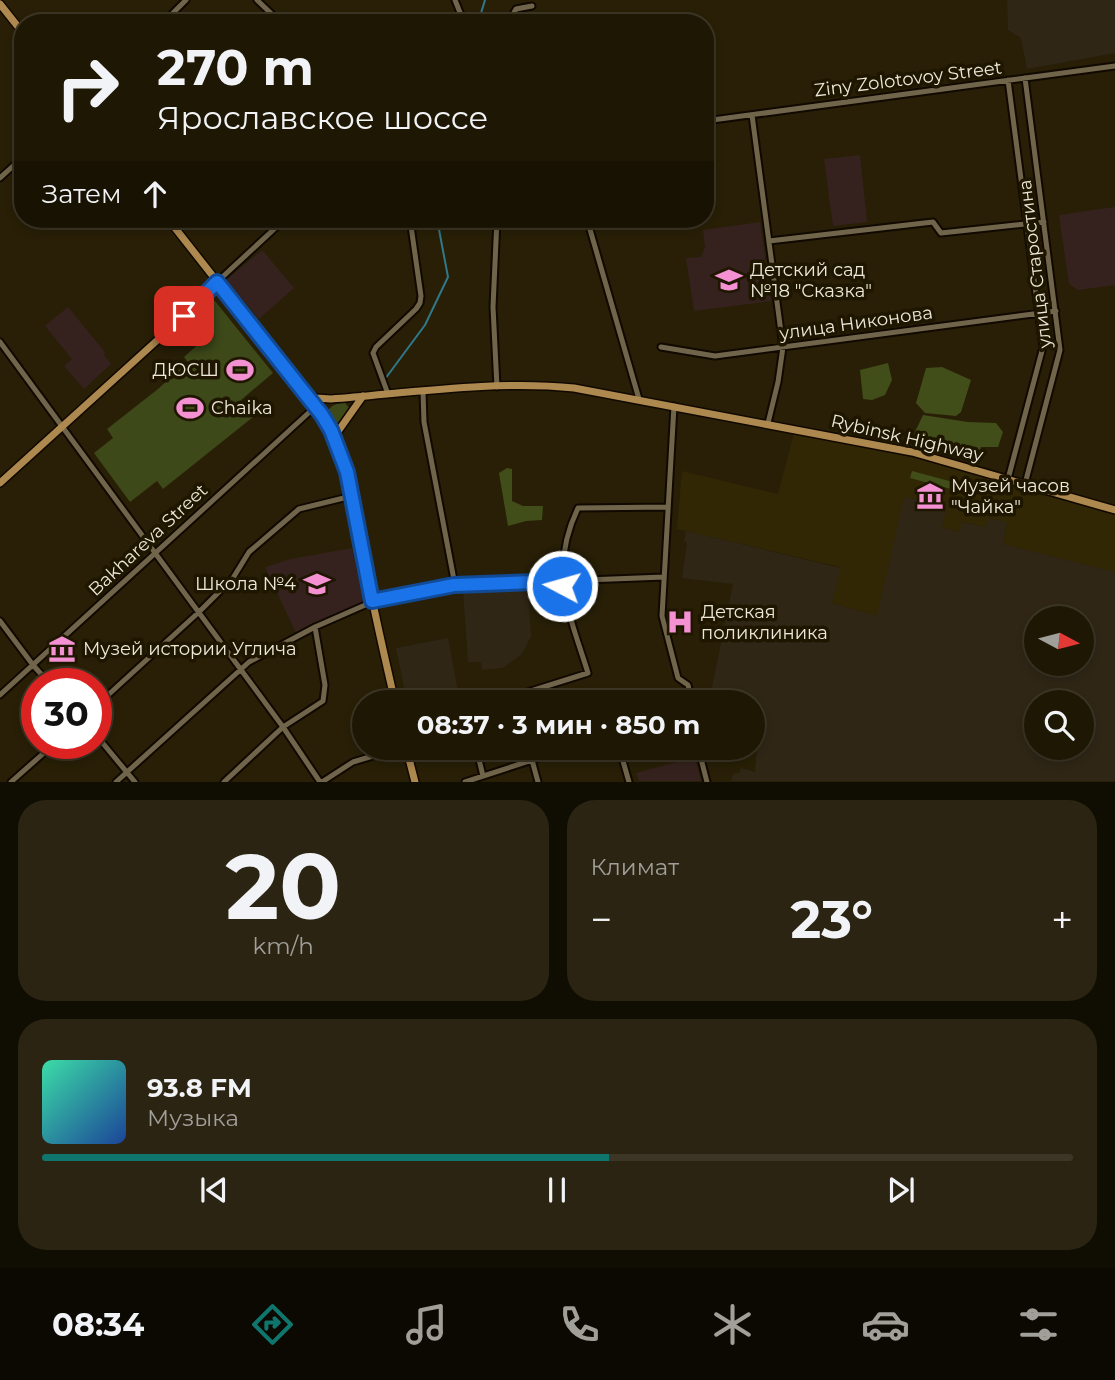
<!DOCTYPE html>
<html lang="ru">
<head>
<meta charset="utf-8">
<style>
  body { margin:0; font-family:Montserrat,sans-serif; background:#2b2413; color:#f1f3f6; height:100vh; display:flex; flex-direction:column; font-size:26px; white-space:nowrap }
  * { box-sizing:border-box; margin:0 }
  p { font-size:23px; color:#a19f9a }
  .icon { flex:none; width:38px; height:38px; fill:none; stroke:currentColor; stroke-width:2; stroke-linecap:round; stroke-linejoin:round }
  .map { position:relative; height:782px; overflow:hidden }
  .side { display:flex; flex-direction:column; gap:18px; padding:18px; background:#100d02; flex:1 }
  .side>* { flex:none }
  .guide { position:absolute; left:14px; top:14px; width:700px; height:214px; border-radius:28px; box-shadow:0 4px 10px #0003,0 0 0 2px #3c3626; background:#1e1704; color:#f1f3f6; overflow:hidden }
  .needle { width:46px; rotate:97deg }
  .tools { position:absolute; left:1024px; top:606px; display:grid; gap:14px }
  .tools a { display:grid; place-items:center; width:70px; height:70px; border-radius:50%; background:#1e1704; box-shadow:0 4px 10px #0003,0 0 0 2px #3c3626; font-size:35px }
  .speed { position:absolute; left:21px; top:668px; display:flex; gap:14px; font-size:35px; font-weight:700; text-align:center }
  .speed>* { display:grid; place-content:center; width:91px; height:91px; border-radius:50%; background:#1e1704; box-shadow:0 4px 10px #0003,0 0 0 2px #3c3626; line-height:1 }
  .speed .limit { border:10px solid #d22; background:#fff; color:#111 }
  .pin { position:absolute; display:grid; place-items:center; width:60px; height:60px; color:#fff; margin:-30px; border-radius:14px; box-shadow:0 4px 10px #0006 }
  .me { position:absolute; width:77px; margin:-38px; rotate:276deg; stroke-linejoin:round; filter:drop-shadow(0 0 5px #0008) }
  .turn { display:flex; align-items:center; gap:24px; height:147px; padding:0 28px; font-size:32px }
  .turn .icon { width:91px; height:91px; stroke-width:2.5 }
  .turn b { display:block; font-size:49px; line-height:60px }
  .then { display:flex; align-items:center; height:66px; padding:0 28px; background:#0003; gap:14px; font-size:26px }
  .big { font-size:52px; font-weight:700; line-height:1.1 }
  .side .tile { flex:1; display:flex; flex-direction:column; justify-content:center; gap:10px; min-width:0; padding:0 24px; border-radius:28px; background:#2b2413 }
  .side .dial { align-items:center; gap:0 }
  .dial b { font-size:91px; line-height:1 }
  .song { display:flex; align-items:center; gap:21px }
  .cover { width:84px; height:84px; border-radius:10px; background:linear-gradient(135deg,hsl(160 70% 55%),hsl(220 70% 35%)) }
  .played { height:7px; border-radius:4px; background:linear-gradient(90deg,#0f766e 55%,#3c3626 55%) }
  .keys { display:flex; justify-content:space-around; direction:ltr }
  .heat { display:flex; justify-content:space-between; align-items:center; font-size:38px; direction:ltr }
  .side .tiles { flex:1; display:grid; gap:18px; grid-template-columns:1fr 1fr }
  .tile:last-child { grid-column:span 2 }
  .trip { position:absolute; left:352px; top:690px; width:413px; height:70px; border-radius:35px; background:#1e1704; box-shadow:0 4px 10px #0003,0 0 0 2px #3c3626; font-weight:700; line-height:70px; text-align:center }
  .tab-bar { display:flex; height:112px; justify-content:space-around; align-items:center; background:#0c0902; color:#a19f9a }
  .tab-bar .icon { width:49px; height:49px }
  .tab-bar .on { color:#0f766e }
  .tab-bar b { font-size:32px; color:#f1f3f6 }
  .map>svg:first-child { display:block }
  .built { fill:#322705 }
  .industrial { fill:#2f2616; fill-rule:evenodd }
  .education { fill:#35221e }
  .green { fill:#3d4919 }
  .forest { fill:#414e1a }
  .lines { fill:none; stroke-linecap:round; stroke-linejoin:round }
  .stream { stroke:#2f798a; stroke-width:2 }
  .minor-casing { stroke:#110900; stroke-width:9 }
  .major-casing { stroke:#110900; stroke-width:10 }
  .minor { stroke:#70654b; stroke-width:5 }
  .major { stroke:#ae894f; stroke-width:7 }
  .route-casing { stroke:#114b97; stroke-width:18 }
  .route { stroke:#1a73e8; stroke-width:12 }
  .labels { text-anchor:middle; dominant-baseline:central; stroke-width:7; stroke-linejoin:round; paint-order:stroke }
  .street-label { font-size:18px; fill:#ede8d9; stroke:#1f1600 }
  .poi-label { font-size:18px; fill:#ede8d9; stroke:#1f1600; text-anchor:start }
</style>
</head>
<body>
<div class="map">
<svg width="1115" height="782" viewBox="0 0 1115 782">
  <rect width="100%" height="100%" fill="#281f06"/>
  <!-- built -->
  <path class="built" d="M794,433L912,457L1115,515V572L1003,544L1007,523L988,518L986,527L963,522L960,532L942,528L877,616L832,603L840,567L677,529L682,471L778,494Z"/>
  <!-- industrial -->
  <path class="industrial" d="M1007,0H1115V53L1027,69L1021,38L1008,30Z
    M904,497L947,507L942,528L960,532L962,522L986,527L988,518L1007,522L1003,544L1115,572V781H731L733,774L739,773L741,768L755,772L759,726L753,725L752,702H709L733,584L682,578L687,543L684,541L686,531L841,568L832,603L877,616ZM1036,618H1082V663H1036ZM1036,702H1082V747H1036Z
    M501,588L528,592L531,636L522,654L503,668L482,670L481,662H468L463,591Z
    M448,638L460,702H407L396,648Z
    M416,747H460L417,756Z"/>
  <!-- education -->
  <path class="education" d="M860,155L867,222L833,226L824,159Z
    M1115,207V285L1078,290L1069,284L1059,215Z
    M760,222L771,301L694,311L686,258L701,257L705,247L703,230Z
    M262,250L294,288L259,319L226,280Z
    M68,307L105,352L104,355L111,364L84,389L64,366L72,359L45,326Z
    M352,548L363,602L296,633L265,567L291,559Z
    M695,757L701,781H639L636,773Z"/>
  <!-- green -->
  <path class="green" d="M215,301L273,373L241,400L253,417L163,489L157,481L130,502L94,453L113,438L107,429L158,389L188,362L184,357L202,341L188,323Z
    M345,403L350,409L340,425L333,424L327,414C330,404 336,404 345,403Z"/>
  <!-- forest -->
  <path class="forest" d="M888,363L892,380L885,395L872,400L863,399L860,370Z
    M942,367L971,380L961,412L956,416L925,413L916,403L926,368Z
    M923,415L968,422L996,423L1003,432L998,447H981L976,461L917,445L918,439L914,434Z
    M507,468L512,469V501L523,506H543L542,520L526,521L508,526L499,473Z
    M912,471L964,485L962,492L910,478Z"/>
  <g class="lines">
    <!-- stream -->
    <path class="stream" d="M478,23L485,0
      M385,379L425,325L448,277L437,219"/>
    <defs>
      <path id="minor" d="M257,0L281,23
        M455,0L461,15L473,23
        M163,23L186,0
        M508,23L516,9L532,6
        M1008,80L1043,347L1008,479
        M752,115L783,347L778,382L768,423
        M705,121L1115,66
        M0,178L23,157
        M497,219L493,307L497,387
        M587,219L639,399
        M769,241L933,222L941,233L1044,222
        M217,282L285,219
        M0,342L283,727L320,782
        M661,347L715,356L1056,311
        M423,392L424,422L455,585
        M388,394L373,353L376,347L416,309L420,303L421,296L410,219
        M674,406L662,616L678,678L688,685L692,702
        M1025,484L1060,350L1025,78
        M0,621L33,665L50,684
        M0,695L315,407
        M496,702L588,673C569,612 548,571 578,508L668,507
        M96,706L199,612L233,578L249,552L299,509L352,496
        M96,735L135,782
        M476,747L483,776
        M619,747L629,782
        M698,747L707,782
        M532,760L538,782
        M11,782L54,744
        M116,782L249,662L315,627L372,602L455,585L664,577
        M224,782L283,727L323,701L325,685L315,627
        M322,782L353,762L403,747
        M465,782L572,747"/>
      <path id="major" d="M0,4L23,33
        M168,219L322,415C350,458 354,510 364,559C373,607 384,654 395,702
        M303,393L316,398L331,399C409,393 496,380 574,388L912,452L1115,510
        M334,437L363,396
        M0,483L184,316L217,282
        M406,747L415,782"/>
    </defs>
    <!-- minor casing -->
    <use href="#minor" class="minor-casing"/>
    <!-- major casing -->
    <use href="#major" class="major-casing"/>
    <!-- minor -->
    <use href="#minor" class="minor"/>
    <!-- major -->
    <use href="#major" class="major"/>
  </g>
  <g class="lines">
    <defs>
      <path id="route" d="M184,316L217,282L322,415L331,430L347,472L372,601L454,585L562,581V586"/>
    </defs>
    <!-- route casing -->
    <use href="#route" class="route-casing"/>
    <!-- route -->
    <use href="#route" class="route"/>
  </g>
  <!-- icons -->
  <defs>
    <symbol id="school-bare" viewBox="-9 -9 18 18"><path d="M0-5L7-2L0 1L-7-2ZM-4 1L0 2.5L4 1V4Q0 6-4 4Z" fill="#f491d3" stroke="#1f1600" stroke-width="2.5" paint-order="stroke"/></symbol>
    <symbol id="stadium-bare" viewBox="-9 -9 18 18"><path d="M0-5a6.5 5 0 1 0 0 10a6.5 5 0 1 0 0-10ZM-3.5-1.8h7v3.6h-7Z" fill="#f491d3" stroke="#1f1600" stroke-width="2.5" paint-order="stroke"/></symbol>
    <symbol id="museum-bare" viewBox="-9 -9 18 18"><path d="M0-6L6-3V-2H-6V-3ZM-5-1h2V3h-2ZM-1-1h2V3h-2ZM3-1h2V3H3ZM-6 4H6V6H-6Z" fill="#f491d3" stroke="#1f1600" stroke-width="2.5" paint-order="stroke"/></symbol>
    <symbol id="hospital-bare" viewBox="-9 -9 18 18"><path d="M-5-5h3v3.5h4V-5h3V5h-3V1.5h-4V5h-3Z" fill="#f491d3" stroke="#1f1600" stroke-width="2.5" paint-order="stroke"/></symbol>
  </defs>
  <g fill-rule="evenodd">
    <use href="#school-bare" x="710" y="261" width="38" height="38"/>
    <use href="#stadium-bare" x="221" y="351" width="38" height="38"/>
    <use href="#stadium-bare" x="171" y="389" width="38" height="38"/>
    <use href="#museum-bare" x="911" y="477" width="38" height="38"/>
    <use href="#school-bare" x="298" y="565" width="38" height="38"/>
    <use href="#hospital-bare" x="661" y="603" width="38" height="38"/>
    <use href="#museum-bare" x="43" y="630" width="38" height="38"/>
  </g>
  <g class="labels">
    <!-- street labels -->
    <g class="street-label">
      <text transform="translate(908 79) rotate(-7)">Ziny Zolotovoy Street</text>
      <text transform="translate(1035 264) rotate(-97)">улица Старостина</text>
      <text transform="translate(856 323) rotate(-8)">улица Никонова</text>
      <text transform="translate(907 438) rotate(13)">Rybinsk Highway</text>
      <text transform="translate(148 540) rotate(-43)">Bakhareva Street</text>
    </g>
    <!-- poi labels -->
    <g class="poi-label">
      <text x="750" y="270">Детский сад<tspan x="750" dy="21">№18 "Сказка"</tspan></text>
      <text x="219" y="370" text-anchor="end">ДЮСШ</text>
      <text x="211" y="408">Chaika</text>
      <text x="951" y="486">Музей часов<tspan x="951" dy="21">"Чайка"</tspan></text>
      <text x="296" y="584" text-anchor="end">Школа №4</text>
      <text x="701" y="612">Детская<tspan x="701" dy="21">поликлиника</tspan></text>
      <text x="83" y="649">Музей истории Углича</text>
    </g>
  </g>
</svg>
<div class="tools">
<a><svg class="needle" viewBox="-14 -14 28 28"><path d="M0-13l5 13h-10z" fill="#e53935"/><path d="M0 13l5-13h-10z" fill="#a19f9a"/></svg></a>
<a><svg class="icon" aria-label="search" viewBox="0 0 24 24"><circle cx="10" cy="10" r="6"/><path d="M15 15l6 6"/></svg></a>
</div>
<div class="speed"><div class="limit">30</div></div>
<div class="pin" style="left:184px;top:316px;background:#d93025"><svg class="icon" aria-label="arrive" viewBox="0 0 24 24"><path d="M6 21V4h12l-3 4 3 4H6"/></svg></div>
<svg class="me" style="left:562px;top:586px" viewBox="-20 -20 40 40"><circle r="17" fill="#1a73e8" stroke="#fff" stroke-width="3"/><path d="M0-11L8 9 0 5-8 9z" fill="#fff"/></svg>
<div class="trip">08:37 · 3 мин · 850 m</div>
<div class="guide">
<div class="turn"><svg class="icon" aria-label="right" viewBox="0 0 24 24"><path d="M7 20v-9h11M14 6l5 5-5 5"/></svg><div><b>270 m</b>Ярославское шоссе</div></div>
<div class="then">Затем<svg class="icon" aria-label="ahead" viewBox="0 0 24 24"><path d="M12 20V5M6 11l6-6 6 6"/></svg></div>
</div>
</div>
<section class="side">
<div class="tiles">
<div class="tile dial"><b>20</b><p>km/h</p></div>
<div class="tile"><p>Климат</p>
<div class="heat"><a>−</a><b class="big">23°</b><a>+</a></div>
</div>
<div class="tile">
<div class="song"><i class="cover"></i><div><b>93.8 FM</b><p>Музыка</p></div></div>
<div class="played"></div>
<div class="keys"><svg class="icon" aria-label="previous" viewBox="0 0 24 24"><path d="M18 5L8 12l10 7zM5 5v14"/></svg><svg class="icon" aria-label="pause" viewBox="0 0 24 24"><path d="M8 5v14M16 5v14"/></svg><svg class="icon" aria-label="next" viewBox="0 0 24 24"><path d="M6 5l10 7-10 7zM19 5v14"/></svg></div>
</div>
</div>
</section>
<nav class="tab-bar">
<b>08:34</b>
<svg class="icon on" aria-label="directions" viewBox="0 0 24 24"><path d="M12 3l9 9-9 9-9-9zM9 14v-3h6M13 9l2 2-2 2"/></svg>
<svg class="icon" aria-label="music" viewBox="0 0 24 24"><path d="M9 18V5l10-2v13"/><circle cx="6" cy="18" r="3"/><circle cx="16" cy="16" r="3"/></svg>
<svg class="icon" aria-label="phone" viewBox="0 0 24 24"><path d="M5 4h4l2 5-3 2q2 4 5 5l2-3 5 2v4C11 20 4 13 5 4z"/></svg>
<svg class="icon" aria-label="climate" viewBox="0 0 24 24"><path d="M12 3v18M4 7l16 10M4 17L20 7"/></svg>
<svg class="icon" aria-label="car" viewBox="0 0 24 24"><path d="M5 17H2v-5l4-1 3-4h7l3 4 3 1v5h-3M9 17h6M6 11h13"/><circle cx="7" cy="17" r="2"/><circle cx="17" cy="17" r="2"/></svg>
<svg class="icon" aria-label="filters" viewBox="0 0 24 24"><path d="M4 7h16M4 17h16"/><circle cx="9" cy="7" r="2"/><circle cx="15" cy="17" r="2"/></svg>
</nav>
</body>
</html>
